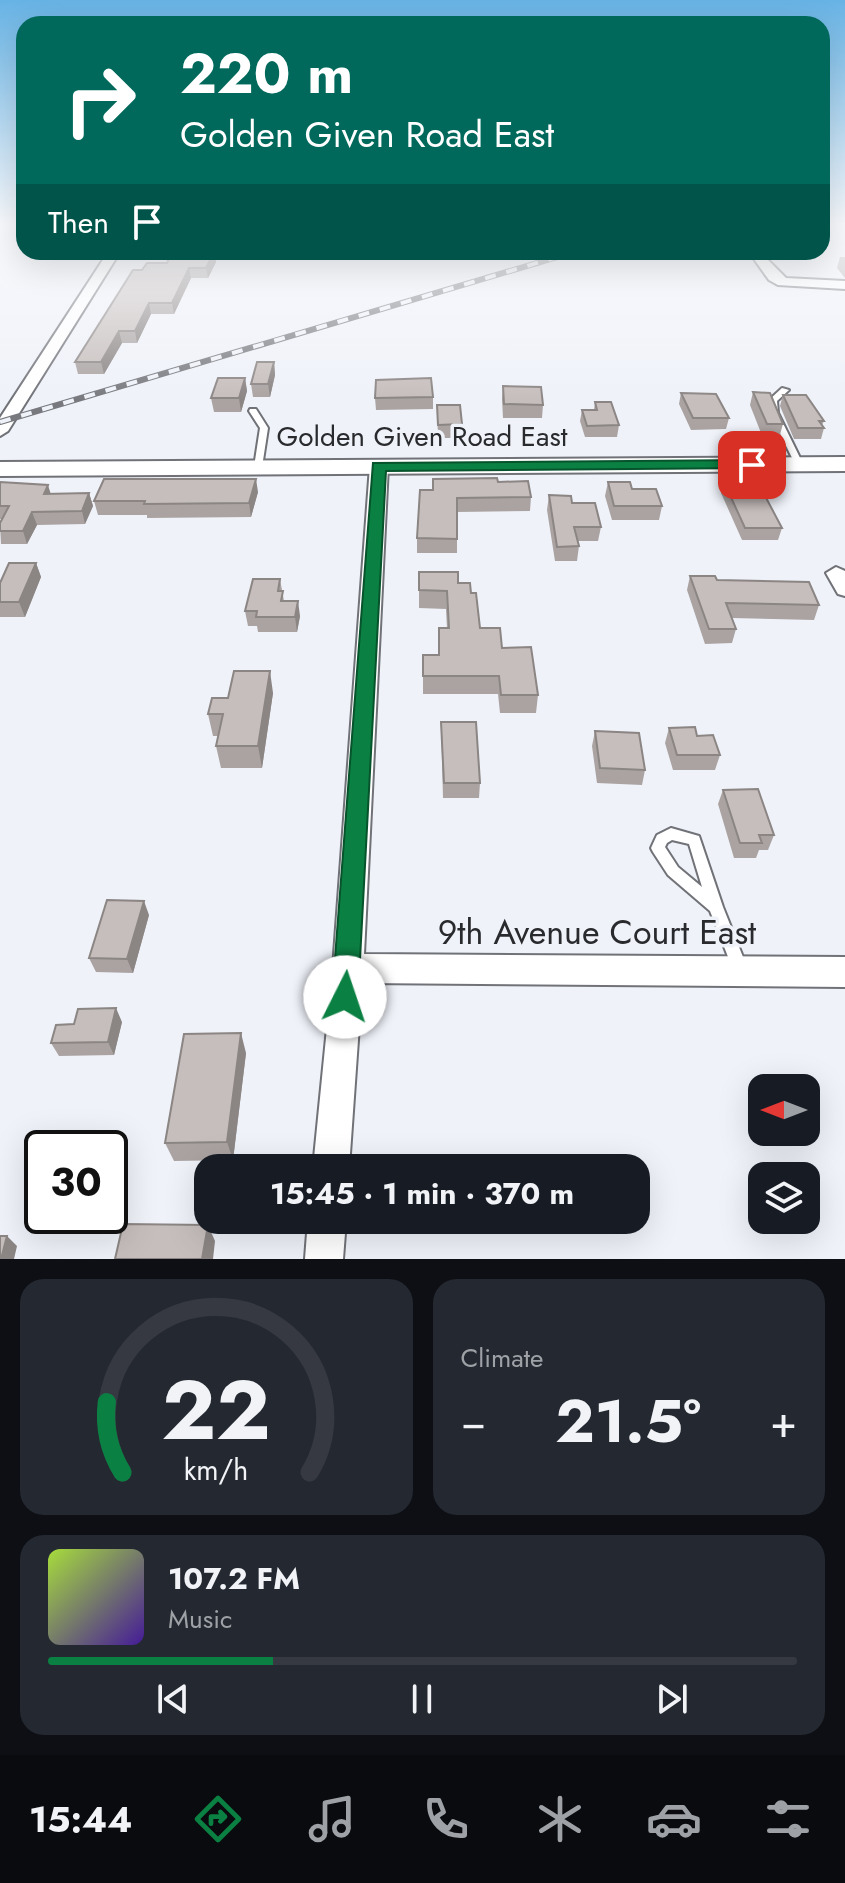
<!DOCTYPE html>
<html lang="en">
<head>
<meta charset="utf-8">
<style>
  body { margin:0; font-family:Jost,sans-serif; background:#242831; color:#f1f3f6; height:100vh; display:flex; flex-direction:column; font-size:30px; white-space:nowrap }
  * { box-sizing:border-box; margin:0 }
  p { font-size:26px; color:#9ea1a6 }
  .icon { flex:none; width:44px; height:44px; fill:none; stroke:currentColor; stroke-width:2; stroke-linecap:round; stroke-linejoin:round }
  .map { position:relative; height:1259px; overflow:hidden }
  .side { display:flex; flex-direction:column; gap:20px; padding:20px; background:#0d0f14; flex:1 }
  .side>* { flex:none }
  .guide { position:absolute; left:16px; top:16px; width:814px; height:244px; border-radius:24px; box-shadow:0 8px 32px #0002; background:#00695c; color:#fff; overflow:hidden }
  .needle { width:52px; rotate:270deg }
  .buttons { position:absolute; left:748px; top:1074px; display:grid; gap:16px }
  .buttons a { display:grid; place-items:center; width:72px; height:72px; border-radius:16px; background:#171b24; box-shadow:0 8px 32px #0002; font-size:40px }
  .speed { position:absolute; left:24px; top:1130px; display:flex; gap:16px; font-size:40px; font-weight:700; text-align:center }
  .speed>* { display:grid; place-content:center; width:104px; height:104px; border-radius:50%; background:#171b24; box-shadow:0 8px 32px #0002; line-height:1 }
  .speed .limit { border:4px solid #111; border-radius:12px; background:#fff; color:#111 }
  .pin { position:absolute; display:grid; place-items:center; width:68px; height:68px; color:#fff; margin:-34px; border-radius:16px; box-shadow:0 4px 12px #0006 }
  .me { position:absolute; width:88px; margin:-44px; rotate:4deg; stroke-linejoin:round; filter:drop-shadow(0 0 6px #0008) }
  .turn { display:flex; align-items:center; gap:28px; height:168px; padding:0 32px; font-size:36px }
  .turn .icon { width:104px; height:104px; stroke-width:2.5 }
  .turn b { display:block; font-size:56px; line-height:68px }
  .then { display:flex; align-items:center; height:76px; padding:0 32px; background:#0003; gap:16px; font-size:30px }
  .big { font-size:60px; font-weight:700; line-height:1.1 }
  .side .widget { flex:1; display:flex; flex-direction:column; justify-content:center; gap:12px; min-width:0; padding:0 28px; border-radius:24px; background:#242831 }
  .side .dial { align-items:center; gap:0 }
  .dial svg { height:208px; overflow:visible; fill:none; stroke:#363941; stroke-width:7; stroke-linecap:round; text-anchor:middle }
  .dial text { fill:#f1f3f6; stroke:none }
  .song { display:flex; align-items:center; gap:24px }
  .cover { width:96px; height:96px; border-radius:12px; background:linear-gradient(135deg,hsl(80 70% 55%),hsl(260 70% 35%)) }
  .played { height:8px; border-radius:4px; background:linear-gradient(90deg,#0b8043 30%,#363941 30%) }
  .keys { display:flex; justify-content:space-around; direction:ltr }
  .heat { display:flex; justify-content:space-between; align-items:center; font-size:44px; direction:ltr }
  .side .tiles { flex:1; display:grid; gap:20px; grid-template-columns:1fr 1fr }
  .widget:last-child { grid-column:span 2 }
  .trip { position:absolute; left:194px; top:1154px; width:456px; height:80px; border-radius:24px; background:#171b24; box-shadow:0 8px 32px #0002; font-weight:700; line-height:80px; text-align:center }
  .dock { display:flex; height:128px; justify-content:space-around; align-items:center; background:#090b0e; color:#9ea1a6 }
  .dock .icon { width:56px; height:56px }
  .dock .on { color:#0b8043 }
  .dock b { font-size:36px; color:#f1f3f6 }
  .map>svg:first-child { display:block }
  .lines { fill:none; stroke-linecap:round; stroke-linejoin:round }
  .lane-casing { stroke:#707278; stroke-width:4 }
  .street-casing { stroke:#707278; stroke-width:4 }
  .secondary-casing { stroke:#707278; stroke-width:4 }
  .lane { fill:#fff; fill-rule:evenodd }
  .street { fill:#fff; fill-rule:evenodd }
  .secondary { fill:#fff; fill-rule:evenodd }
  .rail-casing { stroke:#77797e; stroke-width:6 }
  .rail { stroke:#eff2f9; stroke-width:4; stroke-dasharray:11; stroke-linecap:butt }
  .wall { fill:#aaa3a2 }
  .shaded-wall { fill:#8b8584 }
  .building { fill:#c6bebc; stroke:#8b8584; stroke-width:2 }
  .route { fill:#0b8043; stroke:#07532c; stroke-width:2 }
  .labels { text-anchor:middle; dominant-baseline:central; stroke-width:7; stroke-linejoin:round; paint-order:stroke }
  .street-label { font-size:28px; fill:#292a2d; stroke:#eff2f9 }
  .near-street-label { font-size:34px; fill:#292a2d; stroke:#eff2f9 }
</style>
</head>
<body>
<div class="map">
<svg width="845" height="1259" viewBox="0 0 845 1259">
  <rect width="100%" height="100%" fill="#eff2f9"/>
  <g class="lines">
    <defs>
      <path id="lane" d="M782,388L789,390L777,401L778,413L803,464L799,467L795,464L770,413L769,400Z
        M250,409H256L268,428L262,467L258,470L254,467L260,428L249,411Z
        M671,828L699,836L723,907L747,967L744,972L739,974L734,972L710,911L668,875L653,852L651,848L657,835ZM672,840L689,844L702,887L678,867L665,847L667,843Z"/>
      <path id="street" d="M108,252H120L8,431L0,436V418Z
        M756,256H764L786,278L845,281V289L778,285L769,280L754,259Z
        M379,461L388,466L364,954L845,957V987L362,983L349,1168H313L333,968L370,466Z
        M836,567L845,571V596L838,594L826,573Z
        M308,1220H346L343,1259H305Z"/>
      <path id="secondary" d="M845,457V471L0,476V462Z"/>
    </defs>
    <!-- lane casing -->
    <use href="#lane" class="lane-casing"/>
    <!-- street casing -->
    <use href="#street" class="street-casing"/>
    <!-- secondary casing -->
    <use href="#secondary" class="secondary-casing"/>
    <!-- lane -->
    <use href="#lane" class="lane"/>
    <!-- street -->
    <use href="#street" class="street"/>
    <!-- secondary -->
    <use href="#secondary" class="secondary"/>
    <defs>
      <path id="rail" d="M0,422L574,252"/>
    </defs>
    <!-- rail casing -->
    <use href="#rail" class="rail-casing"/>
    <!-- rail -->
    <use href="#rail" class="rail"/>
  </g>
  <!-- wall -->
  <path class="wall" d="M214,252L216,262L208,278H191L174,314H151L137,343H122L104,374H78L75,362L142,270Z
    M840,257H845V278L837,268Z
    M274,362L275,375L270,397H253L251,384Z
    M245,378L247,391L241,412H214L211,398Z
    M503,386L543,405L542,418H503L502,399Z
    M753,392L783,424L779,438H763L750,405Z
    M681,393L729,418L726,429L691,430L679,404Z
    M783,395L824,421L822,425L824,428L821,439H794L780,406Z
    M433,397V409L376,410L375,398Z
    M595,402L619,425L617,437H585L580,421L582,410H594Z
    M437,405L462,424L461,438H438Z
    M433,479L498,482L531,497L530,511L457,512V553H417V538L432,490Z
    M0,482L51,493H89L93,506L85,524L37,525L27,544H1L0,524L2,519H0Z
    M608,482L632,489L662,506L659,520H612L605,496Z
    M724,482L757,492L782,528L778,540H742L721,493Z
    M258,492L251,517L147,518V515H98L94,501Z
    M549,495L572,503L601,527L598,541H577L579,546L577,561H555L547,510Z
    M36,563L41,577L25,617H0V583Z
    M690,576L717,580L819,605L814,620L732,618L736,629L732,643L705,644L687,590Z
    M280,579L284,601L300,616L297,632H258L257,626H248L245,611Z
    M458,583L471,593L480,628L502,648L538,695L536,713H500L498,694H423V655H439V628H447L446,609L419,608V590Z
    M273,693L262,768H221L216,746L218,736H213L208,714L228,698Z
    M441,722L480,783L479,798H443Z
    M669,728L697,736L720,755L715,770H673L665,743Z
    M595,731L645,770L642,785L597,783L592,746Z
    M723,790L774,835L768,850H759L756,858H734L718,804Z
    M149,915L133,973L96,972L89,958Z
    M122,1022L114,1055L59,1056L51,1043Z
    M246,1053L233,1160L174,1161L165,1143Z"/>
  <!-- shaded-wall -->
  <path class="shaded-wall" d="M214,252L216,262L208,278L206,268Z
    M189,268L191,278L174,314L172,303Z
    M149,303L151,314L137,343L135,331Z
    M119,331L122,343L104,374L101,362Z
    M274,362L275,375L270,397L268,384Z
    M245,378L247,391L241,412L239,398Z
    M256,479L258,492L251,517L249,503Z
    M48,485L52,498L44,494Z
    M89,493L93,506L85,524L82,511Z
    M32,512L37,525L27,544L23,531Z
    M36,563L41,577L25,617L19,602Z
    M298,601L300,616L297,632L295,617Z
    M270,671L273,693L262,768L258,746Z
    M144,901L149,915L133,973L127,959Z
    M116,1008L122,1022L114,1055L108,1042Z
    M241,1033L246,1053L233,1160L227,1142Z
    M208,1225L215,1241L213,1259H202Z
    M7,1236L17,1246L14,1259H1Z"/>
  <!-- building -->
  <path class="building" d="M172,252H214L206,268H189L172,303H149L135,331H119L101,362H75L133,270H142L147,263H167Z
    M257,362H274L268,384H251Z
    M218,378H245L239,398H211Z
    M431,378L433,397L375,398L376,380Z
    M503,386L541,387L543,405L504,404Z
    M753,392L770,393L783,424H767Z
    M681,393L716,394L729,418H693Z
    M783,395H806L824,421H819L824,428H798Z
    M595,402H611L619,425L587,426L582,410H597Z
    M437,405H460L462,424L438,425Z
    M497,478L498,482L528,481L531,497L457,498V539L417,538L420,490H433V479Z
    M104,479H256L249,503L144,504L145,501H94Z
    M0,482L48,485L44,494L89,493L82,511L32,512L23,531H0V523L9,506H0Z
    M608,482H630L632,489H656L662,506H614Z
    M724,482H752L757,492H763L782,528H745Z
    M549,495L571,496L572,503H595L601,527H574L579,546L557,547Z
    M9,563H36L19,602H0V583Z
    M419,572H458V583H470L471,593H476L480,628H500L502,648L531,647L538,695H501L499,676H423V655H439V628H449L447,591L419,590Z
    M690,576H715L717,580L809,582L819,605L726,603L736,629H709Z
    M253,579H280L278,591H283L281,601H298L295,617H256L257,611H245Z
    M234,671H270L258,746H216L223,714H208L212,698H228Z
    M441,722H476L480,783H444Z
    M695,727L697,736L713,735L720,755H677L669,728Z
    M595,731L639,733L645,770L600,768Z
    M758,789L774,835H759L762,843H740L723,790Z
    M107,900L144,901L127,959L89,958Z
    M116,1008L108,1042L51,1043L56,1025L74,1024L78,1009Z
    M241,1033L227,1142L165,1143L184,1034Z
    M123,1224L208,1225L202,1259H115Z
    M0,1236H7L1,1259H0Z"/>
  <!-- sky -->
  <linearGradient id="sky" x2="0" y2="1"><stop stop-color="#67b3e5"/><stop offset="0.56" stop-color="#f8f9fc"/><stop offset="1" stop-color="#f8f9fc" stop-opacity="0"/></linearGradient>
  <rect width="845" height="400" fill="url(#sky)"/>
  <!-- route -->
  <path class="route" d="M752,460L757,461V468L386,471L358,997L355,1005L345,1009L336,1005L332,997L373,463Z"/>
  <g class="labels">
    <!-- street labels -->
    <g class="street-label">
      <text x="422" y="436">Golden Given Road East</text>
    </g>
    <!-- near-street labels -->
    <g class="near-street-label">
      <text x="597" y="932">9th Avenue Court East</text>
    </g>
  </g>
</svg>
<div class="buttons">
<a><svg class="needle" viewBox="-14 -14 28 28"><path d="M0-13l5 13h-10z" fill="#e53935"/><path d="M0 13l5-13h-10z" fill="#9ea1a6"/></svg></a>
<a><svg class="icon" aria-label="layers" viewBox="0 0 24 24"><path d="M12 4l9 5-9 5-9-5zM3 14l9 5 9-5"/></svg></a>
</div>
<div class="speed"><div class="limit">30</div></div>
<div class="pin" style="left:752px;top:465px;background:#d93025"><svg class="icon" aria-label="arrive" viewBox="0 0 24 24"><path d="M6 21V4h12l-3 4 3 4H6"/></svg></div>
<svg class="me" style="left:345px;top:997px" viewBox="-20 -20 40 40"><circle r="19" fill="#fff"/><path d="M0-13L10 11 0 6-10 11z" fill="#0b8043"/></svg>
<div class="trip">15:45 · 1 min · 370 m</div>
<div class="guide">
<div class="turn"><svg class="icon" aria-label="right" viewBox="0 0 24 24"><path d="M7 20v-9h11M14 6l5 5-5 5"/></svg><div><b>220 m</b>Golden Given Road East</div></div>
<div class="then">Then<svg class="icon" aria-label="arrive" viewBox="0 0 24 24"><path d="M6 21V4h12l-3 4 3 4H6"/></svg></div>
</div>
</div>
<section class="side">
<div class="tiles">
<div class="widget dial"><svg viewBox="0 0 100 80">
<path d="M14 69A42 42 0 1 1 86 69"/>
<path d="M14 69A42 42 0 0 1 8 42" stroke="#0b8043"/>
<text x="50" y="56" font-size="32" font-weight="700">22</text>
<text x="50" y="72" font-size="11">km/h</text>
</svg></div>
<div class="widget"><p>Climate</p>
<div class="heat"><a>−</a><b class="big">21.5°</b><a>+</a></div>
</div>
<div class="widget">
<div class="song"><i class="cover"></i><div><b>107.2 FM</b><p>Music</p></div></div>
<div class="played"></div>
<div class="keys"><svg class="icon" aria-label="previous" viewBox="0 0 24 24"><path d="M18 5L8 12l10 7zM5 5v14"/></svg><svg class="icon" aria-label="pause" viewBox="0 0 24 24"><path d="M8 5v14M16 5v14"/></svg><svg class="icon" aria-label="next" viewBox="0 0 24 24"><path d="M6 5l10 7-10 7zM19 5v14"/></svg></div>
</div>
</div>
</section>
<nav class="dock">
<b>15:44</b>
<svg class="icon on" aria-label="directions" viewBox="0 0 24 24"><path d="M12 3l9 9-9 9-9-9zM9 14v-3h6M13 9l2 2-2 2"/></svg>
<svg class="icon" aria-label="music" viewBox="0 0 24 24"><path d="M9 18V5l10-2v13"/><circle cx="6" cy="18" r="3"/><circle cx="16" cy="16" r="3"/></svg>
<svg class="icon" aria-label="phone" viewBox="0 0 24 24"><path d="M5 4h4l2 5-3 2q2 4 5 5l2-3 5 2v4C11 20 4 13 5 4z"/></svg>
<svg class="icon" aria-label="climate" viewBox="0 0 24 24"><path d="M12 3v18M4 7l16 10M4 17L20 7"/></svg>
<svg class="icon" aria-label="car" viewBox="0 0 24 24"><path d="M5 17H2v-5l4-1 3-4h7l3 4 3 1v5h-3M9 17h6M6 11h13"/><circle cx="7" cy="17" r="2"/><circle cx="17" cy="17" r="2"/></svg>
<svg class="icon" aria-label="filters" viewBox="0 0 24 24"><path d="M4 7h16M4 17h16"/><circle cx="9" cy="7" r="2"/><circle cx="15" cy="17" r="2"/></svg>
</nav>
</body>
</html>
